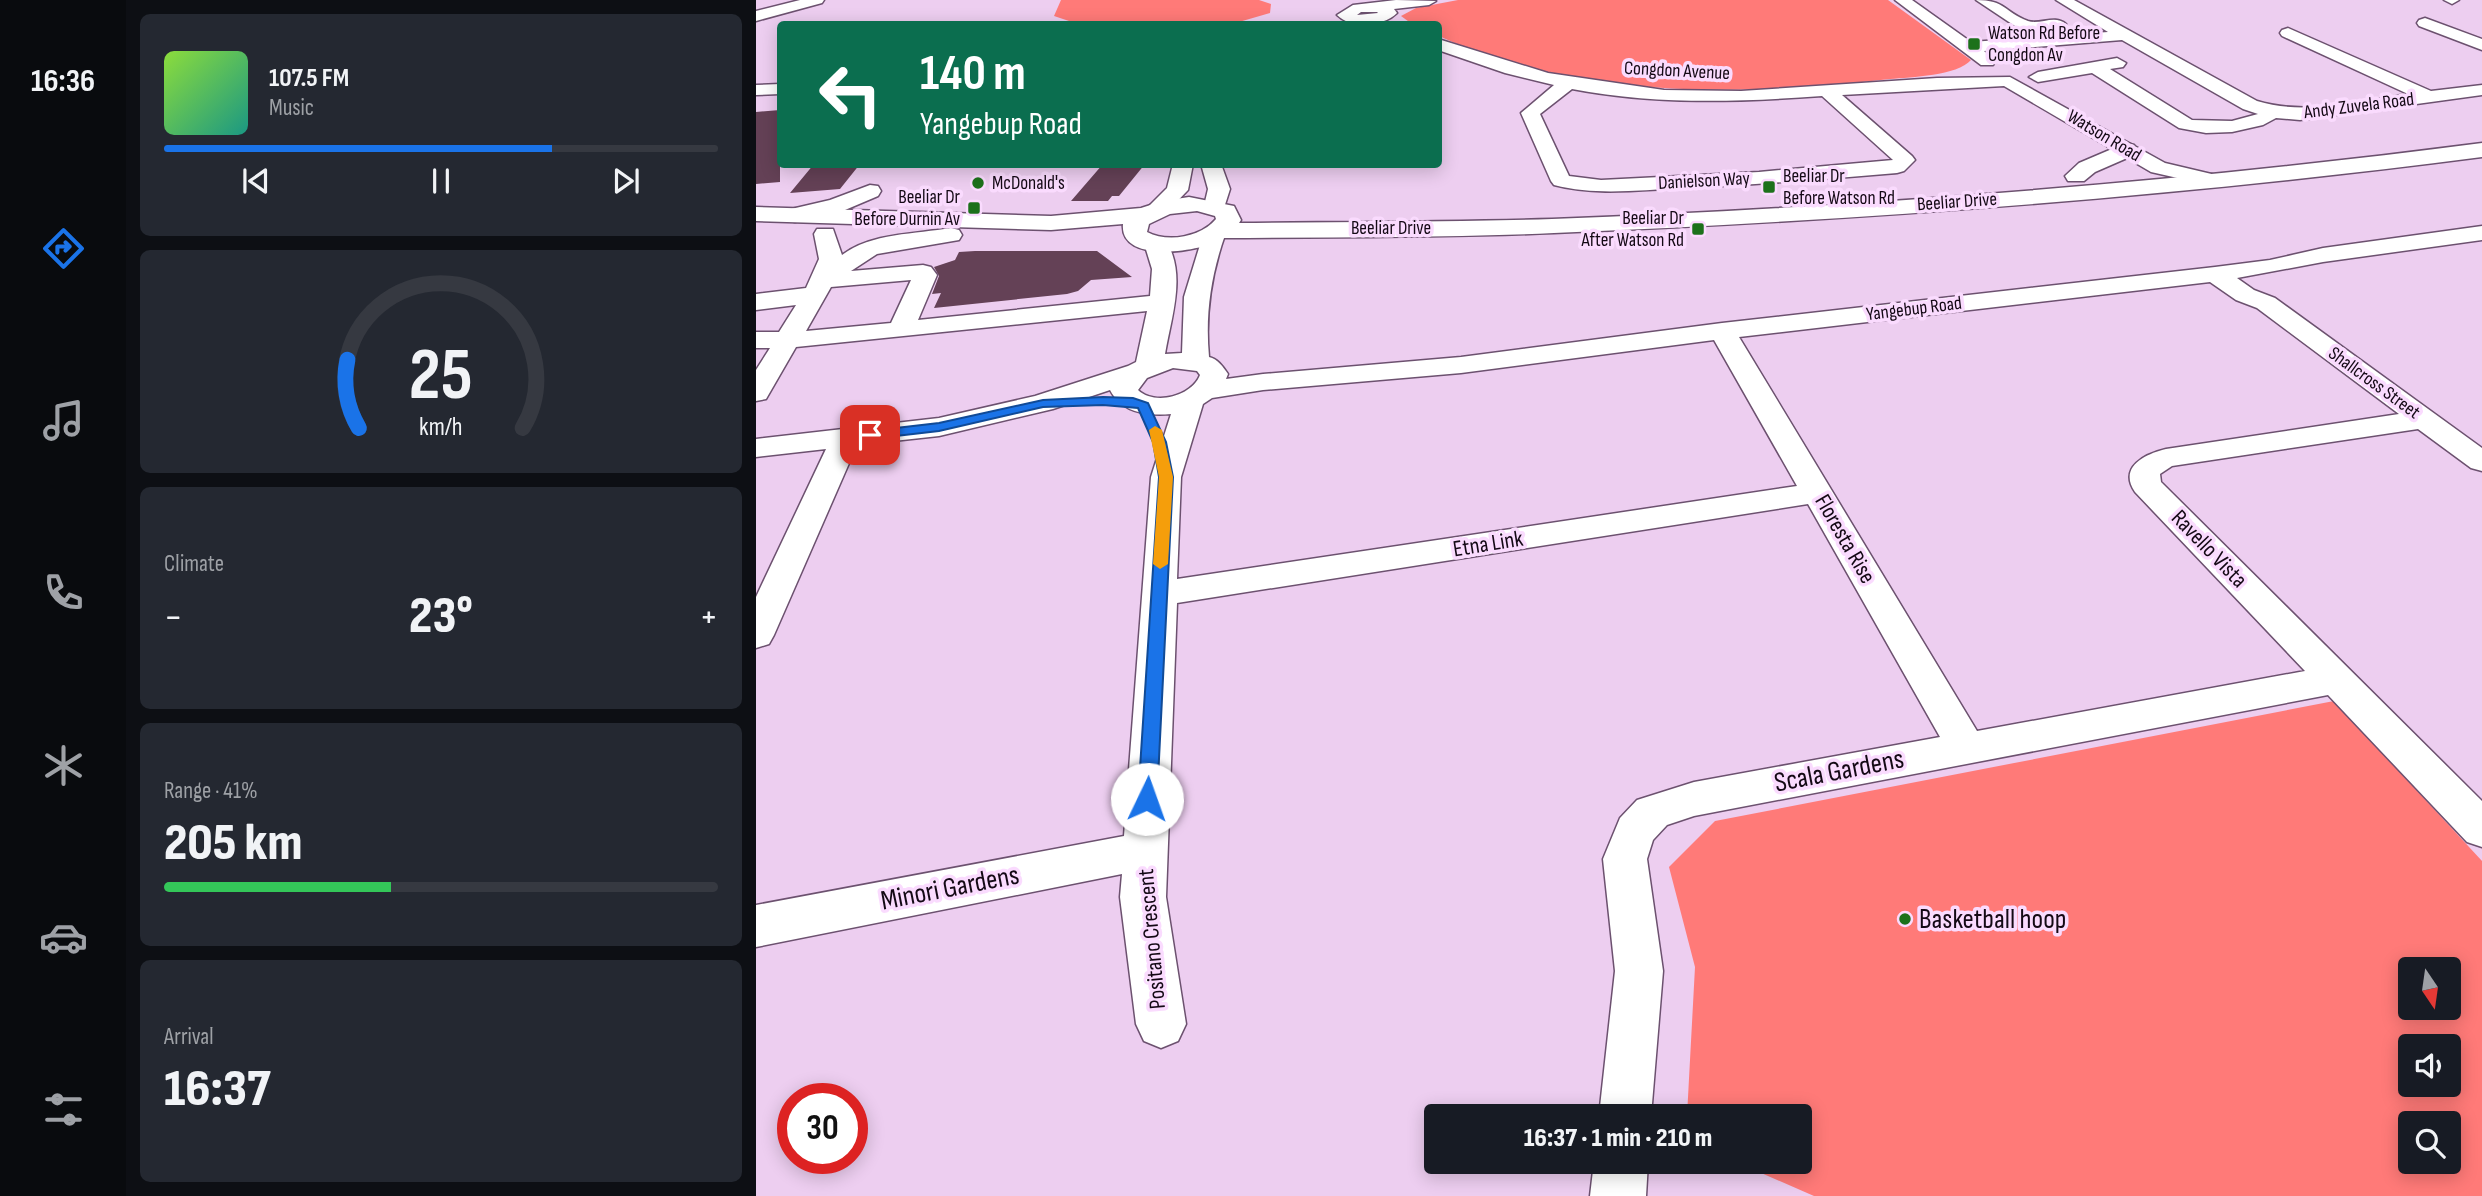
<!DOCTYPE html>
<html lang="en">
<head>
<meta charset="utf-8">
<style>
  body { margin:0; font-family:"Sofia Sans Condensed",sans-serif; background:#242831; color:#f1f3f6; height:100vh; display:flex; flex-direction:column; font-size:26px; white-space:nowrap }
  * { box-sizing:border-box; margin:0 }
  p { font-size:23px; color:#9ea1a6 }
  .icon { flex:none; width:38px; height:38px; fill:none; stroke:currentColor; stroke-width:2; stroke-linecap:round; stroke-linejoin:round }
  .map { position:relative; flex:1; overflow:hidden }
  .drawer { display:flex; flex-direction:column; gap:14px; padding:14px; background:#0d0f14; width:630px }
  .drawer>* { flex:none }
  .hud { position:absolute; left:21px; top:21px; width:665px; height:147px; border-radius:7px; box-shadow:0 4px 18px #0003; background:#0b6e4f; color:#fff; overflow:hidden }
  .needle { width:46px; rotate:167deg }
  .buttons { position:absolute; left:1642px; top:957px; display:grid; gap:14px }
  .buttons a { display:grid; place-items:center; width:63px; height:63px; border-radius:7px; background:#171b24; box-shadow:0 4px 18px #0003; font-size:35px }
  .speed { position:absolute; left:21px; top:1083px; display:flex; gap:14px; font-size:35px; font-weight:700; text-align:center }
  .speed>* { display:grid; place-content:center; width:91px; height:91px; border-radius:50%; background:#171b24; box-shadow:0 4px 18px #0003; line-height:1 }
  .speed .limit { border:10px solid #d22; background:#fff; color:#111 }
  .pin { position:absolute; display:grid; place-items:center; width:60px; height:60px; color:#fff; margin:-30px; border-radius:14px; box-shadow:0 4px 10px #0006 }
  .me { position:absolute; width:77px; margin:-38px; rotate:3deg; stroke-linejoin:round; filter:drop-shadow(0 0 5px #0008) }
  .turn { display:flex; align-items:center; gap:24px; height:147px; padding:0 28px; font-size:32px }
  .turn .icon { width:91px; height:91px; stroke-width:2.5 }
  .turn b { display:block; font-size:49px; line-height:60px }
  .big { font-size:52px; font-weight:800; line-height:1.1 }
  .drawer .widget { flex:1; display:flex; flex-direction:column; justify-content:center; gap:10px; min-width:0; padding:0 24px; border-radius:10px; background:#242831 }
  .drawer .dial { align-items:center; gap:0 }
  .dial svg { height:182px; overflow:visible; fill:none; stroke:#363941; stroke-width:7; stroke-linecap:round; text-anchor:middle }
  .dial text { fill:#f1f3f6; stroke:none }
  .song { display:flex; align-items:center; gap:21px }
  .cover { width:84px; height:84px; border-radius:10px; background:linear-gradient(135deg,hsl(90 70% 55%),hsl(170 70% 35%)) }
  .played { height:7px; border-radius:4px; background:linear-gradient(90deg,#1a73e8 70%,#363941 70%) }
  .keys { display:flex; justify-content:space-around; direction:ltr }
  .heat { display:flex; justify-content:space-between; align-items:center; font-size:38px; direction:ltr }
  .charge { height:10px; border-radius:5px; background:linear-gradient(90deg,#34c759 41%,#363941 0) }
  .trip { position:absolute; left:668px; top:1104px; width:388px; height:70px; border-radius:7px; background:#171b24; box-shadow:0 4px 18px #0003; font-weight:800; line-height:70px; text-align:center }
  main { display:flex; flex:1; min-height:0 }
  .tab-bar { display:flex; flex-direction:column; width:126px; justify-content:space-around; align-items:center; background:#090b0e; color:#9ea1a6 }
  .tab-bar .icon { width:49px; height:49px }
  .tab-bar .active { color:#1a73e8 }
  .tab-bar b { font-size:32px; color:#f1f3f6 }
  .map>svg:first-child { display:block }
  .green { fill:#ff7a78; fill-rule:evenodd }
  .building { fill:#644156 }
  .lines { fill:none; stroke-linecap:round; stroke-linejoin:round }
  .minor-casing { stroke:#6c516f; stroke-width:3 }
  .highway-casing { stroke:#6c516f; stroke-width:3 }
  .minor { fill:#fff; fill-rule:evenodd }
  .highway { fill:#fff; fill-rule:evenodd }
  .route { fill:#1a73e8; stroke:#114b97; stroke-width:2 }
  .slow { fill:#f59e0b }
  .poi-dot { fill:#1c711b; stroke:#fadbfe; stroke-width:2.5 }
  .labels { text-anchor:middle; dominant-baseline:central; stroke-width:7; stroke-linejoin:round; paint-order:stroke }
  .far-poi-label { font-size:19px; fill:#140915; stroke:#fadbfe; text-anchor:start }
  .far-street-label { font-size:19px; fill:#140915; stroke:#fadbfe }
  .street-label { font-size:23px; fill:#140915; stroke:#fadbfe }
  .near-street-label { font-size:28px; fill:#140915; stroke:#fadbfe }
  .near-poi-label { font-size:28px; fill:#140915; stroke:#fadbfe; text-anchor:start }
</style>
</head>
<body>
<main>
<nav class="tab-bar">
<b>16:36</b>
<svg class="icon active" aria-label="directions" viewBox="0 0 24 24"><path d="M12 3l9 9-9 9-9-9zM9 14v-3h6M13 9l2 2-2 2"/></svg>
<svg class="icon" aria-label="music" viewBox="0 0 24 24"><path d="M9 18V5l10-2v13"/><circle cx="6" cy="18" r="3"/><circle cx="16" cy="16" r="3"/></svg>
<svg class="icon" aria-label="phone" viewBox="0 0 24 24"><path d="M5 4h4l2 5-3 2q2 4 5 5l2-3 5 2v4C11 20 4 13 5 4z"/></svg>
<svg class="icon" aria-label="climate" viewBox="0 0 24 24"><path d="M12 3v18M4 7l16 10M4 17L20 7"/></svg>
<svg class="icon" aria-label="car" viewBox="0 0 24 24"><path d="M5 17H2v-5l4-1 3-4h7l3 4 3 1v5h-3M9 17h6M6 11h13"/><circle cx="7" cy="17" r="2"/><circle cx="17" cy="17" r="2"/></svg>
<svg class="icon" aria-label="filters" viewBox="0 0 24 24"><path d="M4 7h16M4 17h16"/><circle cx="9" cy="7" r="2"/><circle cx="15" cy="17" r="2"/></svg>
</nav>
<section class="drawer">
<div class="widget">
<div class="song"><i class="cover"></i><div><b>107.5 FM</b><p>Music</p></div></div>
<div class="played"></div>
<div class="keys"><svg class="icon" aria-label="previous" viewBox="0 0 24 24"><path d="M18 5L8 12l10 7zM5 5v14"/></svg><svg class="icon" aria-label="pause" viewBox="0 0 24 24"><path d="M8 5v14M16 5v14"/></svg><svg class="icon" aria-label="next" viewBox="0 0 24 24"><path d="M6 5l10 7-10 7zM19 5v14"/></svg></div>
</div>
<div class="widget dial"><svg viewBox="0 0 100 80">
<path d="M14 69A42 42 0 1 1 86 69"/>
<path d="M14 69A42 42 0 0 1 9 39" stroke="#1a73e8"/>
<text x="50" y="56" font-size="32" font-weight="700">25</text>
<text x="50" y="72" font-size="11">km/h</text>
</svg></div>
<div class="widget"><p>Climate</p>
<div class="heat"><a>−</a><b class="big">23°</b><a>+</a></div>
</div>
<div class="widget"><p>Range · 41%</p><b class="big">205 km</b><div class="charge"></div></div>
<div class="widget"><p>Arrival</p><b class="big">16:37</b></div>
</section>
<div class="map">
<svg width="1726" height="1196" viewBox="0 0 1726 1196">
  <rect width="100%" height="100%" fill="#edcef0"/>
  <!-- green -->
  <path class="green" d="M305,0H503L515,4L514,13L476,24H322L298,16Z
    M702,0H1132L1215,60C1201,76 1155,77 1134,79C982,96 824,100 683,36L682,24H656L645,16L660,8Z
    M1578,701L1726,861V1196H1058L980,1162H1045V1116H931L939,967L913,867L959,821ZM1654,970H1692V1008H1654ZM1654,1046H1692V1085H1654ZM1654,1124H1692V1162H1654Z"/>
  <!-- building -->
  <path class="building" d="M24,110V182L0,184V112Z
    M58,164H104L84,189L34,193Z
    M347,164H389L363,196H356L352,201H315Z
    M219,251H341L376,277L335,280L322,291L311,294L178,308L185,293L176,294L183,276L178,267L199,260L203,252Z"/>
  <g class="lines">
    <defs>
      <path id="minor" d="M44,0H68L66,3L0,21V11Z
        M640,0L680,1L673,5L638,9L641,13C627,27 595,29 581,15L597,5ZM605,12H621L622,13L601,15Z
        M1139,0H1156L1215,42L1352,32L1300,0H1318L1501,101C1549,116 1603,101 1652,94L1526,36L1524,33L1526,30L1532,28L1675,91L1726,85V95L1544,120L1520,118L1507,125L1476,132L1450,133L1423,128L1336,73L1282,82L1273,77L1282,72L1361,58L1370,63L1367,67L1354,69L1436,120L1476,121L1502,114L1487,109L1366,40L1228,51L1239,61L1237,65H1225Z
        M1220,0C1250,0 1248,12 1272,21C1284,25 1299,14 1310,24L1302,29L1265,30Z
        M1688,0H1703L1696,4Z
        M1669,18L1726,39V50L1663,26L1661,23L1663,20Z
        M682,39L792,73L908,90L985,91L1181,78L1254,77L1409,163L1464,176L1467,180L1464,184L1457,186L1395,172L1248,86L1086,95L1156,156L1159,160L1148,171L1141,173C1069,179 998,185 926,188C883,190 840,196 798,185L795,181L765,113L798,85L749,73L682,50ZM816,89C899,105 982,102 1066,96L1137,160L1003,172L845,180L813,176L784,114Z
        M24,84V94L0,95V85Z
        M417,164H437L432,190L407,216H391L388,211L411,188Z
        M445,164H465L474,189L467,211H451L448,206L452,189Z
        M114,185L122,186L125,191L122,196L89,210L39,222L31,220L28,215L31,210L74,200Z
        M1726,226V240L1567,262L1481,278L1498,290L1519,298L1726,448V471L1715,468L1662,429L1416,466L1404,474L1405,482L1726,801V847L1711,842L1572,695L938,816L911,825L897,840L891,859L907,971L895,1116H843L859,971L847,859L864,818L881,800L938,782L1184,737L1052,504L421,603L410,897L430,1024L422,1041L405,1048L388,1041L380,1024L364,897L366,874L0,947V905L368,836L395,477L415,414C391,416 366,413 354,390L297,409L183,436L101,445L18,635L13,644L0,648V597L70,449L0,457V439L183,418L279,396L372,366L380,362L391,311L40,347L10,399L0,401V370L14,348H0V332H23L40,305L0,310V294L50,288L63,259L58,234L61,229H77L86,255C115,233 160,234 195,228L203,230L206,235L203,240L121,254L95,271L167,265L175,267L181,275L162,320L394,296L396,269L388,243L392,238H408C432,272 415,317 409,354L426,353L428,297L447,235L450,230H466L469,235C455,275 449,314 453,357C462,359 467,367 472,374L470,379L507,374L705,357L966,323L1459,267L1514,260L1567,248ZM155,280L135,323L50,331L75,287ZM1454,282L1480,300L1501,308L1643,414L1410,449C1389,454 1362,467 1379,492L1549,671L1221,731L983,337ZM958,340L1041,486L421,579L425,477L447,404L456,398L507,390L705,373ZM417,368L441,371L444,375C436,396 399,406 382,390L391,378Z
        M838,1162H892L890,1196H834Z"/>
      <path id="highway" d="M1370,143L1378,145L1381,150L1378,155L1339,172L1328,181H1312L1309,176L1323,163Z
        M1726,143V157C1418,197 1108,220 798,233C688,238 578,237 468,238C447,252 363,265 367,224L295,230L0,221V207L295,216L385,208L407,201L433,197L478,206L485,220L483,223C587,222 692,222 796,219C1106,207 1418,183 1726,143ZM441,211L459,216L460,219C445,237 412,243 391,232L393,224L414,214Z"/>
    </defs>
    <!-- minor casing -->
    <use href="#minor" class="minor-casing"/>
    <!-- highway casing -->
    <use href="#highway" class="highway-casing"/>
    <!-- minor -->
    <use href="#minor" class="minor"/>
    <!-- highway -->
    <use href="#highway" class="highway"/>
  </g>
  <!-- route -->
  <path class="route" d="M347,397L377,398L392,403L410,442L417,477L401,799L398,805L391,807L385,805L382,799L403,477L397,442L382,408L347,405L287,407L183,431L114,439L107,435L114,431L183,423L287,400Z"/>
  <!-- slow -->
  <path class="slow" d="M399,426L406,430L417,477L412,564L404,569L397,564L403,477L393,430Z"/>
  <!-- markers -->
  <g class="poi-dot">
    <rect x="1211" y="37" width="14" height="14" rx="3.5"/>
    <circle cx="222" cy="183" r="7"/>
    <rect x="1006" y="180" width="14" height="14" rx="3.5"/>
    <rect x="211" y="201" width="14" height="14" rx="3.5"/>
    <rect x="935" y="222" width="14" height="14" rx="3.5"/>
    <circle cx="1149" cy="919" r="7"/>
  </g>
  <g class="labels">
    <!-- far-poi labels -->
    <g class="far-poi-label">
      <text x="1232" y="33">Watson Rd Before<tspan x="1232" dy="22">Congdon Av</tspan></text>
      <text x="1027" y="176">Beeliar Dr<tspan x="1027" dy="22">Before Watson Rd</tspan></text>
      <text x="236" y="183">McDonald's</text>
      <text x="204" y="197" text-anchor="end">Beeliar Dr<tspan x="204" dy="22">Before Durnin Av</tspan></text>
      <text x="928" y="218" text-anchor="end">Beeliar Dr<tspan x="928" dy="22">After Watson Rd</tspan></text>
    </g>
    <!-- far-street labels -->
    <g class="far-street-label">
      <text transform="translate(921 71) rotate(3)">Congdon Avenue</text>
      <text transform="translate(1603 106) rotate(-7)">Andy Zuvela Road</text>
      <text transform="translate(1348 136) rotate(31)">Watson Road</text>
      <text transform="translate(948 181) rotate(-3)">Danielson Way</text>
      <text transform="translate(1201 202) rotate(-4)">Beeliar Drive</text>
      <text x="635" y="228">Beeliar Drive</text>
      <text transform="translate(1158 309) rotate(-7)">Yangebup Road</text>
      <text transform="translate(1618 383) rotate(36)">Shallcross Street</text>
    </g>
    <!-- street labels -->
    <g class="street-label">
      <text transform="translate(1089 539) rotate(60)">Floresta Rise</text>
      <text transform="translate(732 544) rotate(-9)">Etna Link</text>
      <text transform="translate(1453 549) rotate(46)">Ravello Vista</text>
      <text transform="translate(396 939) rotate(-95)">Positano Crescent</text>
    </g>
    <!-- near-street labels -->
    <g class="near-street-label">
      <text transform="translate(1083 771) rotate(-11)">Scala Gardens</text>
      <text transform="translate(194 888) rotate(-11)">Minori Gardens</text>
    </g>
    <!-- near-poi labels -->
    <g class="near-poi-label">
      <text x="1163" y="919">Basketball hoop</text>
    </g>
  </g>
</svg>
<div class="buttons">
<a><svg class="needle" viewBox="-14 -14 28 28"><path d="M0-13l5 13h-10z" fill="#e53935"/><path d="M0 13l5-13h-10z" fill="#9ea1a6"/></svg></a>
<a><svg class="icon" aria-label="sound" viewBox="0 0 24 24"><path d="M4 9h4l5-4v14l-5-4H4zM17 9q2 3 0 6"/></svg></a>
<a><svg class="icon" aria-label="search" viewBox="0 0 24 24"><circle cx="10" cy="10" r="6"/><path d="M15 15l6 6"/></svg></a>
</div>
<div class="speed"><div class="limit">30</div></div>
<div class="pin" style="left:114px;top:435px;background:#d93025"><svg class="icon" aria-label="arrive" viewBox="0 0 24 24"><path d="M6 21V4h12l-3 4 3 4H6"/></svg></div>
<svg class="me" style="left:391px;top:799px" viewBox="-20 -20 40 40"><circle r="19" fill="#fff"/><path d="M0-13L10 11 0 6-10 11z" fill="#1a73e8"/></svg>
<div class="trip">16:37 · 1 min · 210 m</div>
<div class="hud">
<div class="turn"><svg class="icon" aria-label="left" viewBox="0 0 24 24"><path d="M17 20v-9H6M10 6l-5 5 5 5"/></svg><div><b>140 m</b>Yangebup Road</div></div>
</div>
</div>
</main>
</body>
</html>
